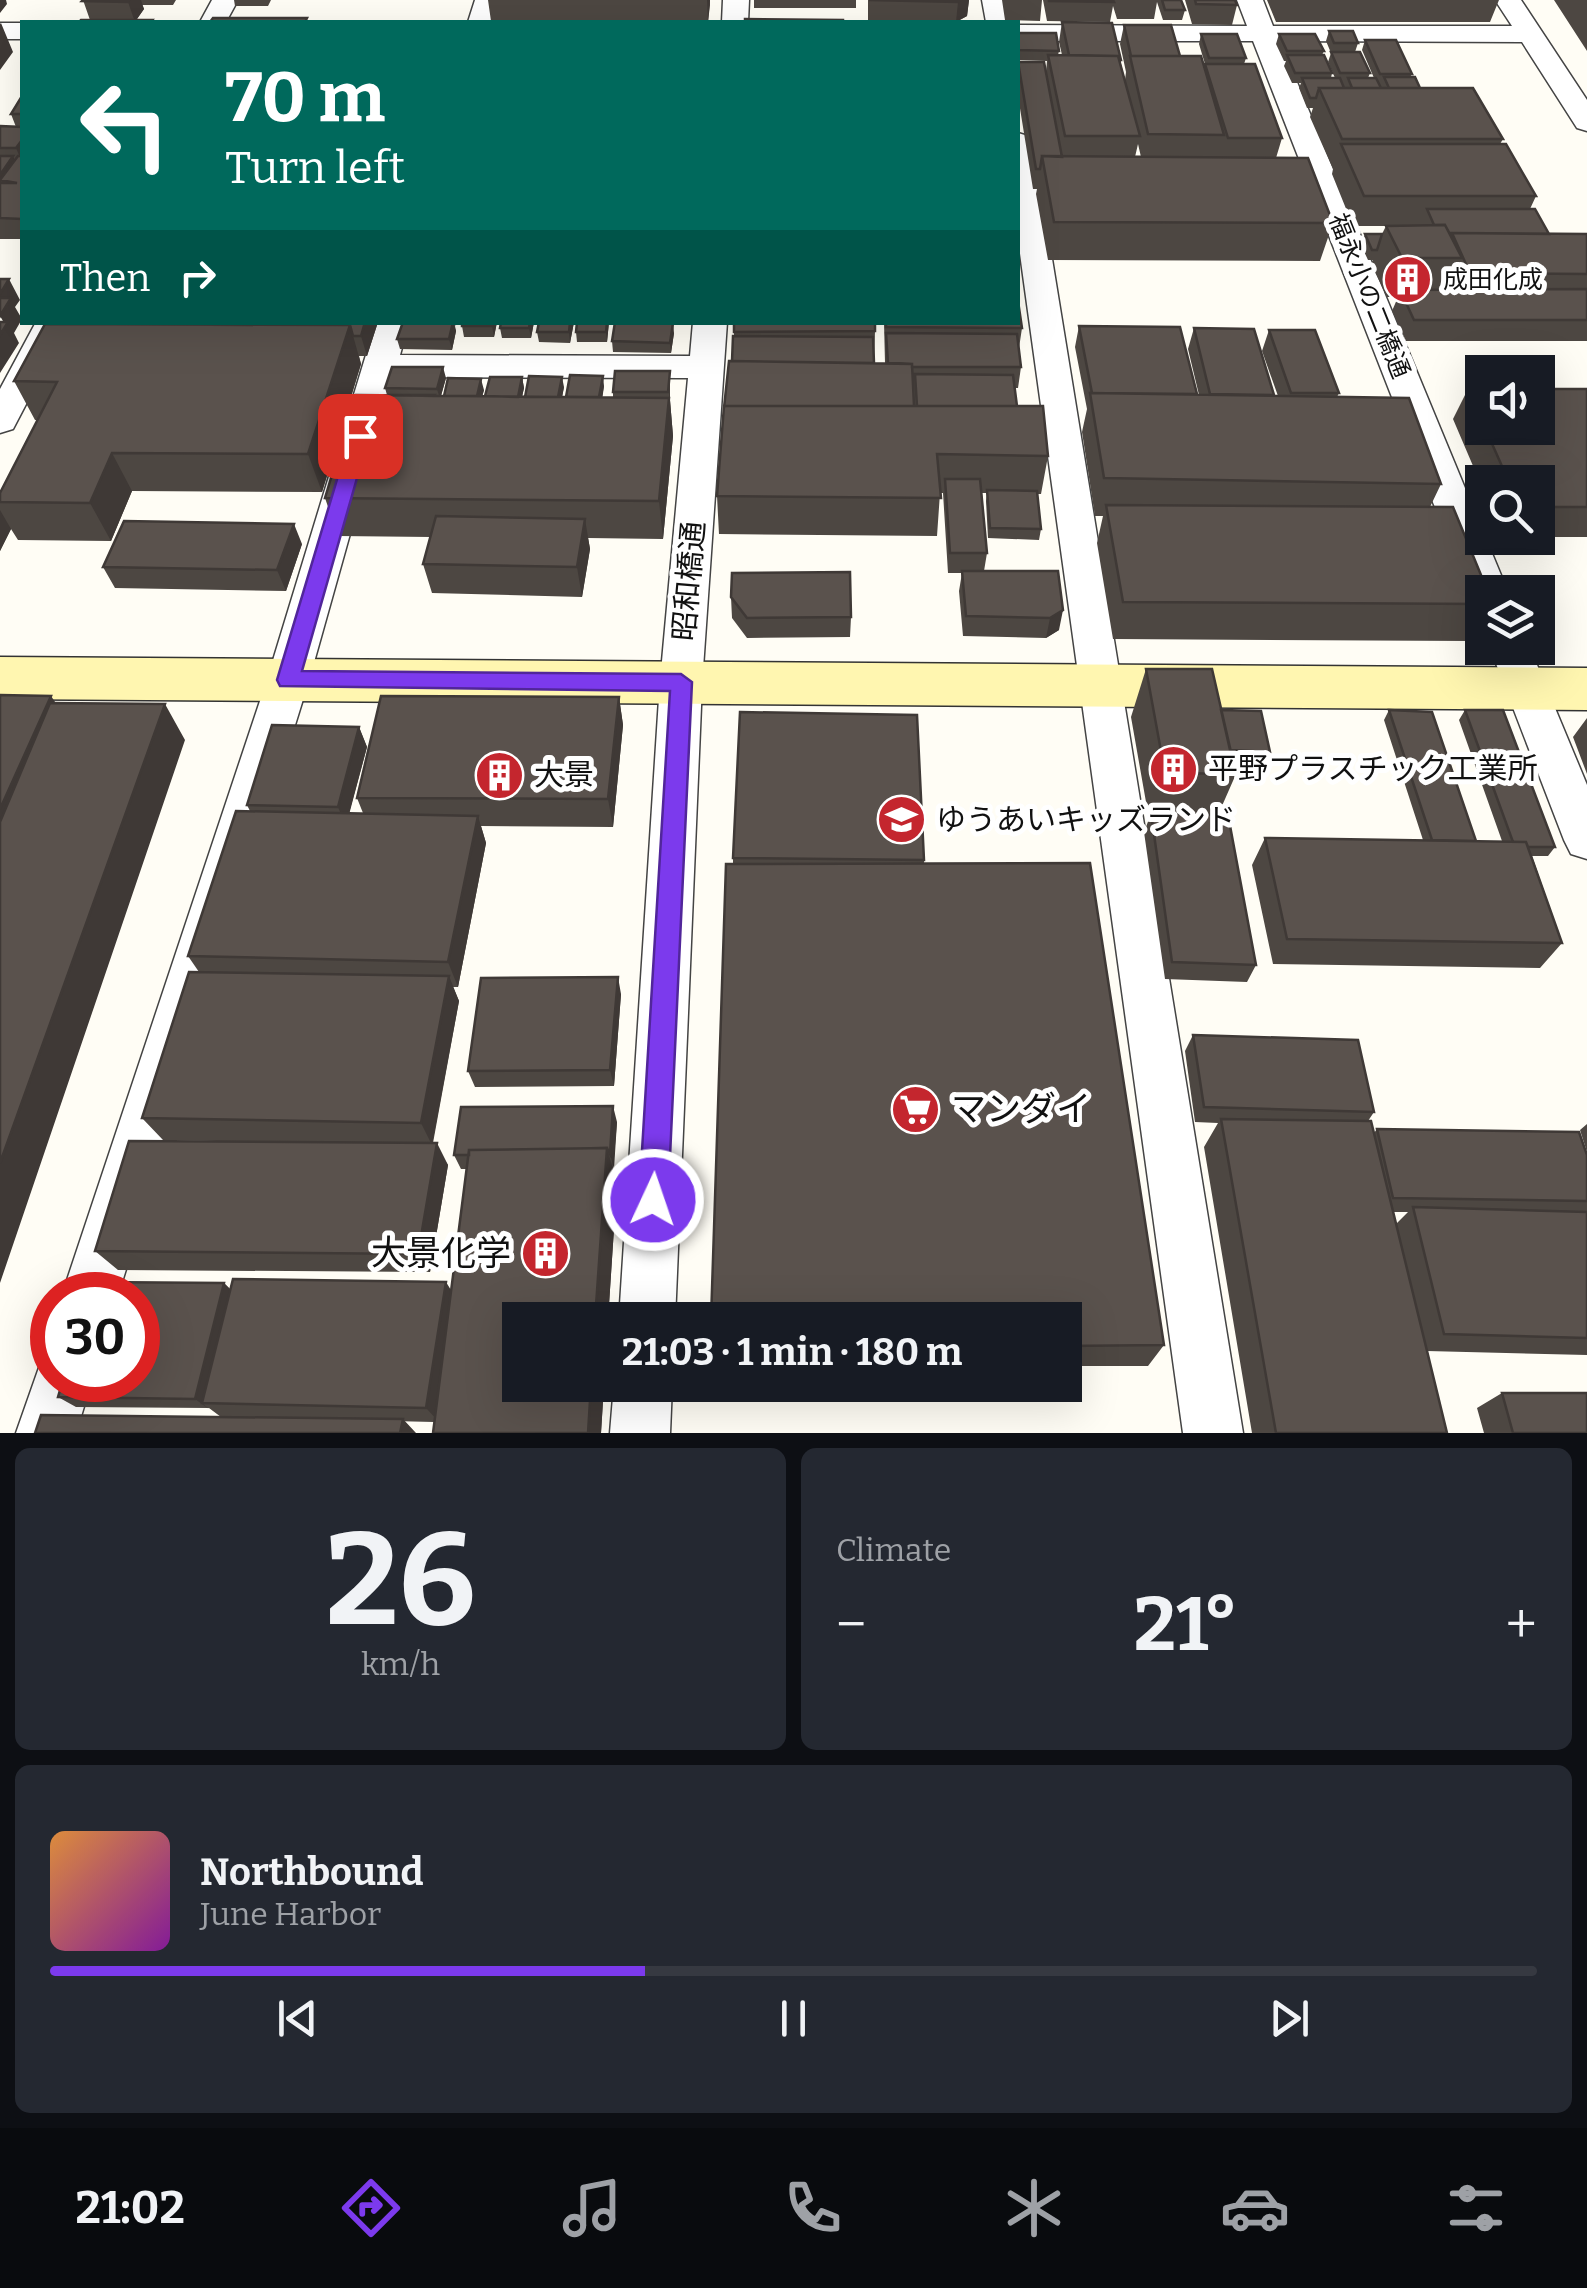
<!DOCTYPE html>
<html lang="en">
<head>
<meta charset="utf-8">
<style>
  body { margin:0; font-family:Bitter,"Noto Sans JP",serif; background:#242831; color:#f1f3f6; height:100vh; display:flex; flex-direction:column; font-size:38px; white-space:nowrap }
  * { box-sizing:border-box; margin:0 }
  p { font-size:32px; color:#9ea1a6 }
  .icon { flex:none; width:55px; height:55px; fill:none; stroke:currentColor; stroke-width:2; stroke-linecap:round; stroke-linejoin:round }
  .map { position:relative; height:1433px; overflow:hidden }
  .sheet { display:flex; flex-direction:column; gap:15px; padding:15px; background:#0d0f14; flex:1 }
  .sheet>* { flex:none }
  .hud { position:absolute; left:20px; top:20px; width:1000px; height:305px; border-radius:0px; box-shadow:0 10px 40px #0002; background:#00695c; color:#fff; overflow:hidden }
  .buttons { position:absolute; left:1465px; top:355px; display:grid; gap:20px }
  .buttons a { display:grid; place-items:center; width:90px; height:90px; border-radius:0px; background:#171b24; box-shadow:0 10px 40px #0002; font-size:50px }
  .speed { position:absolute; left:30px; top:1272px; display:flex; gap:20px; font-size:50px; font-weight:700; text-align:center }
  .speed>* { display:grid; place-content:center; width:130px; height:130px; border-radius:50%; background:#171b24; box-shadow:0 10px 40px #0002; line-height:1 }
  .speed .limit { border:15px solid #d22; background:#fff; color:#111 }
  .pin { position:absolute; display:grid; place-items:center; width:85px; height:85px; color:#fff; margin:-42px; border-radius:20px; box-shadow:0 5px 15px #0006 }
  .me { position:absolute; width:110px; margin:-55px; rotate:3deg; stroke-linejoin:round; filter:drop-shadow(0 0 8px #0008) }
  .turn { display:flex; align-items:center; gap:35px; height:210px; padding:0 40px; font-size:45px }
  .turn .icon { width:130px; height:130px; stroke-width:2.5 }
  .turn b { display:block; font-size:70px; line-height:85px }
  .then { display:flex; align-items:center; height:95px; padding:0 40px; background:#0003; gap:20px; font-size:38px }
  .big { font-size:75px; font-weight:700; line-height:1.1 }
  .sheet .tile { flex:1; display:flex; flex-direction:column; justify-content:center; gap:15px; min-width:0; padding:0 35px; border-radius:15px; background:#242831 }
  .sheet .dial { align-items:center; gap:0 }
  .dial b { font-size:130px; line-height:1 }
  .song { display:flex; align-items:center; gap:30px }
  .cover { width:120px; height:120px; border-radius:15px; background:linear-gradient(135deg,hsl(30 70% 55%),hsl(290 70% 35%)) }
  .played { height:10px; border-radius:5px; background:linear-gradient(90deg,#7c3aed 40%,#363941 40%) }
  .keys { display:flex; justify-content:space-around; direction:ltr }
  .heat { display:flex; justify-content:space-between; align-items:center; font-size:55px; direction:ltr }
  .sheet .tiles { flex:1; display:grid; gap:15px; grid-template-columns:1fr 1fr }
  .tile:last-child { grid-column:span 2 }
  .trip { position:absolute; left:502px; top:1302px; width:580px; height:100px; border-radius:0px; background:#171b24; box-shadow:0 10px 40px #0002; font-weight:700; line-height:100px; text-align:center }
  .tabs { display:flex; height:160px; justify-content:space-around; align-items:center; background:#090b0e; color:#9ea1a6 }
  .tabs .icon { width:70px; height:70px }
  .tabs .active { color:#7c3aed }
  .tabs b { font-size:45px; color:#f1f3f6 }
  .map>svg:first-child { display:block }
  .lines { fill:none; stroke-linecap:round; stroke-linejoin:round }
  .street-casing { stroke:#444; stroke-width:3 }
  .secondary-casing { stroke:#333; stroke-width:3 }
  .street { fill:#fff; fill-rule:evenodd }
  .secondary { fill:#fff6b0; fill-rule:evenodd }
  .wall { fill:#4d4742; fill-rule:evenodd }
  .shaded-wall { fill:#3f3936 }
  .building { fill:#5a524d; stroke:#3f3936; stroke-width:2.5 }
  .route { fill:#7c3aed; stroke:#51269a; stroke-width:2.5 }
  .labels { text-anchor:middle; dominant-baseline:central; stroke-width:10; stroke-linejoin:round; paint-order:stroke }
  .far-poi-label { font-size:25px; fill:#111; stroke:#fff; text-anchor:start }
  .far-street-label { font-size:25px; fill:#111; stroke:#fff }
  .street-label { font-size:30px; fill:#111; stroke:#fff }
  .poi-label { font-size:30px; fill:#111; stroke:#fff; text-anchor:start }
  .near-poi-label { font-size:35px; fill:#111; stroke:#fff; text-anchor:start }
</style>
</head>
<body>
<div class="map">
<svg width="1587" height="1433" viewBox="0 0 1587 1433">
  <rect width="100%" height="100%" fill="#fffdf5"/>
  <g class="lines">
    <defs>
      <path id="street" d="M212,0H238L226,22H200Z
        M475,0H501L494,22H468Z
        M723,0H749L748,22H722Z
        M982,0H1008L1012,22H986Z
        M1237,0H1263L1273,26H1512L1495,0H1521L1587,100V131L1577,128L1522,42L1280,41L1508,592H1482V605L1474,602L1468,592L1253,41H1018V25L1247,26Z
        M0,23H22V39H0Z
        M1018,133L1028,136L1033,142L1243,1433H1183L1018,239Z
        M36,322H69L13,429L0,433V389Z
        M376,322H409L400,355L690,356L693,322H727L702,683L675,1320H619L660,683L688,378L394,377L309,680L118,1295H62L267,680Z
        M1490,648H1530L1587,785V859L1571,854L1564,840Z
        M52,1355V1380H92L76,1433H16L42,1359Z
        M614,1385H672L670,1433H610Z"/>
      <path id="secondary" d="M0,657L1587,668V710L0,699Z"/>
    </defs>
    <!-- street casing -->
    <use href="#street" class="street-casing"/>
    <!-- secondary casing -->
    <use href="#secondary" class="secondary-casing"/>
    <!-- street -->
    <use href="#street" class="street"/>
    <!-- secondary -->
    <use href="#secondary" class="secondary"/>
  </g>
  <!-- wall -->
  <path class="wall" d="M83,0H176L173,5H142L144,9L136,20H90Z
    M234,0H271L268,6H235Z
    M488,0H710V5L708,22H477L491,21Z
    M754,0H856V8H754Z
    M868,0H969L967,16L956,22L868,21Z
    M1002,0H1042L1040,21L1005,20Z
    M1043,0H1181L1185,10L1182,20H1163L1157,2L1154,19H1117L1113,6L1110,22L1047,21Z
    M1185,0H1235L1237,5L1232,25L1192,24Z
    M1267,0H1499L1490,22H1276Z
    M1554,0H1587V51Z
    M1062,22L1121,60V64L1125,80L1126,72L1120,44L1124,25L1180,56L1204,67L1205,64L1199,44L1201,34L1246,58L1244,64L1282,138L1276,158L1333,223L1320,261L1048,260L1036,194L1037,189H1033L1018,96V62L1046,72L1047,61L1018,60V33L1059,51L1058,55H1062L1059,42ZM1138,144L1141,157H1135Z
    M1329,31L1358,43L1355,52L1370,73L1368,78H1374L1362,50L1365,40L1412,74L1410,77L1420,88L1503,139L1500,144L1536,196L1530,209L1549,234H1587V341H1406L1392,311L1398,297H1387L1371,264L1373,260H1368L1361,245L1365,234H1382L1386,226H1353L1332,174L1333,169L1310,117L1313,108H1307L1299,88L1301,83H1292L1284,66L1286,61H1284L1276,44L1279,34L1324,51L1322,55L1332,73L1331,78H1335L1328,62L1331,53L1326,41Z
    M22,96V239H0V126L16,127L11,114Z
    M74,322H378L367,356H359L361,364L322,492L132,491L111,541L18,540L11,529L0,551V493L38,420H35L14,381Z
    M403,322H457L455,326L456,331L452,350L400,349L397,339Z
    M462,322H497L494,337H464L462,326Z
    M501,322H534L531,338H502L500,328Z
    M574,322L570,343L539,342L537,332Z
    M577,322H609L607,342H577L576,332Z
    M734,322L875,331L874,363H885L884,322H1018L1022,328L1019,348L1021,367L1018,388H1015L1017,406L1048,456L1041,494H1037L1041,529L1039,540L988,538L986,501L987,493H982L987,553L984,571H1058L1059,630L1046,638L963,636L959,591L962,573H948L943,493H940L937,536L719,534L717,496L734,336Z
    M1079,326L1199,395L1188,349L1194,328L1274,396H1278L1262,351L1269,330L1339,393L1337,397L1441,484L1430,507L1482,592V621L1471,641L1113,639L1097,543L1103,516H1095L1082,432L1087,409L1075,347Z
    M674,333L671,353L613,352L612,341Z
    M670,371V400L673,436L663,539L588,538L590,549L582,597L432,593L423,564L431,537L338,536L325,498L387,395L385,388L446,378L441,396L484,390L482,396H485L522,377L524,388L522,397L564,387L562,397H566L604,386L602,397H613V392Z
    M1468,389H1482V428H1538L1587,389V537H1538V482H1482V487L1453,419Z
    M302,544L286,591L115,588L103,567Z
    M731,597L851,617L850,637L747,638L732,618Z
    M1146,669L1221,710L1270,752L1266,762L1233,761L1236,774L1218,815L1256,965L1247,982L1165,979L1144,832L1149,819L1131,717Z
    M619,697L623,725L613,827L481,826L486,843L458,987H453L459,1001L433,1143L448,1165L430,1272L118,1270L95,1251L270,1142L163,1140L142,1118L199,972L188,956L250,811L247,805L359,727L367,747L349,813H363L357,798Z
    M1389,710L1476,841H1502L1459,720L1465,710L1555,847L1548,856H1532L1562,943L1540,968L1273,964L1252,865L1265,838L1423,840L1384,720Z
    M1587,718V774L1573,737Z
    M733,858L924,860V863L1164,1345L1148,1366H1065V1320L733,864Z
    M621,994L614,1086L475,1087L468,1071Z
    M1193,1035L1374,1112L1368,1121L1374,1133L1377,1129L1587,1155V1355L1427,1351L1447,1433H1252L1204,1147L1218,1123L1195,1122L1185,1051ZM1393,1212H1408L1396,1224Z
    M617,1122L613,1169L617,1183L608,1320H520V1385H604L601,1433L434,1422L221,1417L209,1408L76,1407L58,1397L224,1283L230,1289L451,1291L467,1169H461L454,1155Z
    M1587,1124V1152L1580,1130Z
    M1502,1393L1587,1433H1484L1477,1408Z"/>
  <!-- shaded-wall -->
  <path class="shaded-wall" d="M0,0H6L7,4L0,13Z
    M129,0H141L144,9L135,22L128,2Z
    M707,0H710L708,22Z
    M961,0H969L967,16L956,22L958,2Z
    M1,23L13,52L0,70V24Z
    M22,140V162L16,148Z
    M13,156L22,176L0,180L9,198L0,192V175Z
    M9,279L20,300L15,307L22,319L14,333L19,343L0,373V335L6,326L0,316L5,308L0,298V294Z
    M365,322H378L367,356L361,336Z
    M453,322L456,331L452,350L449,339Z
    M493,322H497L494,337L492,326Z
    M530,322H534L531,338L529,328Z
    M570,322H574L570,343L569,332Z
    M607,322H609L607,342L606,332Z
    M673,323L674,333L671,353L670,343Z
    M350,325L361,364L322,492L308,454Z
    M443,367L446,378L440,399L437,389Z
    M670,371V400L673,436L663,539L659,501L669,400Z
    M603,376L604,386L598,430L596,419Z
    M522,377L524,388L515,427L513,417Z
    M562,377L564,387L556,429L554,418Z
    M481,379L484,390L474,428L471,418Z
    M112,453L132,491L111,541L90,503Z
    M0,510L11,529L0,551Z
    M585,519L590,549L582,597L577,567Z
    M294,524L302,544L286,591L277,570Z
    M1063,610L1059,630L1046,638L1050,618Z
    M51,696L70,724L0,886V809Z
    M619,697L623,725L613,827L608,799Z
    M165,704L185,740L0,1283V1163Z
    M359,727L367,747L346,826L338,807Z
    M478,816L486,843L458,987L448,962Z
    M449,976L459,1001L432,1145L421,1123Z
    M618,977L621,994L614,1086L610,1070Z
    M613,1106L617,1122L614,1169L610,1154Z
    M437,1143L448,1165L430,1272L418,1254Z
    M607,1148L617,1183L608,1320H595Z
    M446,1282L457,1300L439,1422L426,1408Z
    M224,1283L237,1296L202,1403L209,1409L195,1399Z
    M591,1385H604L601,1433H588Z
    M403,1419L416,1433H400Z"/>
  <!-- building -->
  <path class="building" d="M83,0H129L128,2L82,1Z
    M869,0H961L958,2Z
    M1049,0H1113L1114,2L1049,1Z
    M1162,0H1181L1185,10H1165Z
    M1195,0H1235L1237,5L1196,4Z
    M213,18H307L305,22H210Z
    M745,19L843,20V22H745Z
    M81,20H152L150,22H79Z
    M1062,22L1112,23L1121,60H1120L1118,56L1069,55Z
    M1124,25H1171L1180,56H1131Z
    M1329,31H1353L1358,43H1334Z
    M1018,33H1056L1059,51L1018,50Z
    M1201,34H1237L1246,58H1209Z
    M1279,34H1315L1324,51H1287Z
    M1365,40H1396L1412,74H1380Z
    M1331,52H1360L1370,73H1340Z
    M1048,55L1118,56L1140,136H1065Z
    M1287,55H1324L1332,73H1295Z
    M1130,56H1201L1224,135L1148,134Z
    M1018,62H1044L1062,157L1042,156L1040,169H1036Z
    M1205,64H1255L1282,138H1228Z
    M1384,77H1415L1420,88H1389Z
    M1302,78H1340L1344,88H1319L1316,98H1310Z
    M1348,78H1376L1381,88H1352Z
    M1319,88H1473L1503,139H1342Z
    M22,96V114H11Z
    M0,126L22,127V140L16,148H0Z
    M1341,144H1506L1536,196H1364Z
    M0,156H13L0,175Z
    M18,156H22V219L0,218V183H17L0,180Z
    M1042,156L1308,158L1333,223L1054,222Z
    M1427,209H1535L1549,234L1452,233L1451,236L1445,225H1434Z
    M1445,225L1462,258H1402L1386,226Z
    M1452,233L1587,234V274L1470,273Z
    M1365,234H1382L1377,250H1372Z
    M0,279H9L0,294Z
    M1587,289V320H1414L1400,290Z
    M0,298H11L0,316Z
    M1018,301L1022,328L886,327V322H1018Z
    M0,322H8L0,335Z
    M74,322H253L252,325L74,324Z
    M273,322H365L361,336H353L350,325H272Z
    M403,322H453L449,339H397Z
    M462,322H493L492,326H462Z
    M501,322H530L529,328H500Z
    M539,322H570L569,332H537Z
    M577,322H607L606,332H576Z
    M615,322L673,323L670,343L612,341Z
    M734,322H875V331L734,332Z
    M45,324L350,325L308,454L112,453L90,503L0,502V493L57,382L14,381Z
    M1079,326L1180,327L1197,394L1092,393Z
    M1194,328L1254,329L1274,395L1210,394Z
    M1269,330H1315L1339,393H1291Z
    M886,333L1017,334L1021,367H912V364L888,363Z
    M733,336L873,337L874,363L732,361Z
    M729,361L912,364L914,406H724V408Z
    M392,367H443L437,389L385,388Z
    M615,371H670L668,392H613Z
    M915,374L1013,375L1017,406H917Z
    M570,375L603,376L599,397H566Z
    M529,376L562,377L558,397H525Z
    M490,377H522L518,397L485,396Z
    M448,378L481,379L477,396H444Z
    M1468,389H1482V422Z
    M1538,389H1587V507H1538V482H1509L1485,428H1538Z
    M1090,393L1409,398L1441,484L1104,478Z
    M356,395L669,398L659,501L325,498Z
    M387,395H434L433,396Z
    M724,406H1043L1048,456L937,454L941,498L717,496Z
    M945,479H980L987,553H950Z
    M987,490L1037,491L1041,529L990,528Z
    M1106,505L1453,507L1488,592H1482V604L1123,602Z
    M436,516L585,519L577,567L423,564Z
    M124,521L294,524L277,570L103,567Z
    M962,571H1058L1063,610L1050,618L966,616Z
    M850,572L851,617L747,618L731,597L732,573Z
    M1146,669H1212L1236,774L1165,773Z
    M0,695L51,696L0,809Z
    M381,696L619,697L608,799L357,798Z
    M50,703L165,704L0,1163V822Z
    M1221,710L1261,711L1270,752L1230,750Z
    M1389,710L1432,712L1476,841L1432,840Z
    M1465,710H1503L1555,847H1528L1526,842H1513Z
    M740,712L917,715L924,860L733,858Z
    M272,725L359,727L338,807L247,805Z
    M236,811L478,816L448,962L188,956Z
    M1151,813L1228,815L1256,965L1172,962Z
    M1265,838L1526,842L1562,943L1287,939Z
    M1090,863L1164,1345L1065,1346V1320H711L726,864Z
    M189,972L449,976L421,1123L142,1118Z
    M618,977L610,1070L468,1071L481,978Z
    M1193,1035L1358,1040L1374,1112L1204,1107Z
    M613,1106L610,1154L607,1148L469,1150V1155H454L461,1107Z
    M1221,1119L1371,1121L1447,1433H1276Z
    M1377,1129L1579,1132L1587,1155V1201L1393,1198Z
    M129,1141L437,1143L418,1254L95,1251Z
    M607,1148L595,1320H520V1385H591L588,1433H433L469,1150Z
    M1413,1207L1587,1212V1338L1444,1334Z
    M233,1279L446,1282L426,1408L202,1403Z
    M93,1282L224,1283L195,1399L58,1397L63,1380H138V1295H89Z
    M1502,1393H1587V1433H1513Z
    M41,1415L403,1419L400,1433H35Z"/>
  <!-- route -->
  <path class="route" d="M360,429L369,436L302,671L681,674L692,682L668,1200L663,1211L653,1215L643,1211L639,1200L670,691L280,686L277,680L350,436Z"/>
  <!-- icons -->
  <defs>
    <symbol id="building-disc" viewBox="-11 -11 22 22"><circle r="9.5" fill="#c4262e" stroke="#fff"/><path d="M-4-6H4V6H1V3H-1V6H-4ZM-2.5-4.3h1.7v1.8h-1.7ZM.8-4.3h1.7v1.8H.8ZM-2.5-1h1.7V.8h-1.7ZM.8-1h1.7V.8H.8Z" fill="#fff"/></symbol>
    <symbol id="school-disc" viewBox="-11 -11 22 22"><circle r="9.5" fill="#c4262e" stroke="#fff"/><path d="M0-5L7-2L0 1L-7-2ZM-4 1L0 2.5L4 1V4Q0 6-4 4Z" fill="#fff"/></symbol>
    <symbol id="supermarket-disc" viewBox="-11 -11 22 22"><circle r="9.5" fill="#c4262e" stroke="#fff"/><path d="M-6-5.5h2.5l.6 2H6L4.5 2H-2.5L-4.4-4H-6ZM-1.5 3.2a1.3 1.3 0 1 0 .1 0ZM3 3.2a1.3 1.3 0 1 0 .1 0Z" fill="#fff"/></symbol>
  </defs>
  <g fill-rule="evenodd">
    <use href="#building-disc" x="1380" y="252" width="55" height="55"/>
    <use href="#building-disc" x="1146" y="742" width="55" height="55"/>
    <use href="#building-disc" x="472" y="748" width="55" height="55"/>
    <use href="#school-disc" x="874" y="792" width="55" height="55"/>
    <use href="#supermarket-disc" x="888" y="1082" width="55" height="55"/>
    <use href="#building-disc" x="518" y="1226" width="55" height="55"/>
  </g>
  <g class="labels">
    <!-- far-poi labels -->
    <g class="far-poi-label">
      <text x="1443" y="280">成田化成</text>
    </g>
    <!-- far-street labels -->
    <g class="far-street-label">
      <text transform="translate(1369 296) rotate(68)">福永小の二橋通</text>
    </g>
    <!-- street labels -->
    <g class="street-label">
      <text transform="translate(689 581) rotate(-85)">昭和橋通</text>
    </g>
    <!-- poi labels -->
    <g class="poi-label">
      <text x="1208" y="769">平野プラスチック工業所</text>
      <text x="534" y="775">大景</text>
      <text x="936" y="820">ゆうあいキッズランド</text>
    </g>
    <!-- near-poi labels -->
    <g class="near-poi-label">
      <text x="951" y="1109">マンダイ</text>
      <text x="511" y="1253" text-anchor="end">大景化学</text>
    </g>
  </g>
</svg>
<div class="buttons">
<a><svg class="icon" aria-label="sound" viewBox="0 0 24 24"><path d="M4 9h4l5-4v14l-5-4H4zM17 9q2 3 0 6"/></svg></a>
<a><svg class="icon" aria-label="search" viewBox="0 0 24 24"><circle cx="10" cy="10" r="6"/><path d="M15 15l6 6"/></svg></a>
<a><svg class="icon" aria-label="layers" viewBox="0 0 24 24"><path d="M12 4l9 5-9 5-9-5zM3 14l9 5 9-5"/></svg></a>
</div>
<div class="speed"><div class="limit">30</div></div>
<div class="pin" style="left:360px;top:436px;background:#d93025"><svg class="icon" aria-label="arrive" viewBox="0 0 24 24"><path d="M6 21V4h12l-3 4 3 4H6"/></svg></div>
<svg class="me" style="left:653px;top:1200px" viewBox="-20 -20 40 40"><circle r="17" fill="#7c3aed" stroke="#fff" stroke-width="3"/><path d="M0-11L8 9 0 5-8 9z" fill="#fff"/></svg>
<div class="trip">21:03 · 1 min · 180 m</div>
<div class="hud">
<div class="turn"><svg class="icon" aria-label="left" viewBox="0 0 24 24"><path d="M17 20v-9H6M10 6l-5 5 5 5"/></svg><div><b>70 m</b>Turn left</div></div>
<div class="then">Then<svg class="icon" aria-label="right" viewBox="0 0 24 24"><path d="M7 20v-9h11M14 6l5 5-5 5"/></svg></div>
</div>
</div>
<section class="sheet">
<div class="tiles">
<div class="tile dial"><b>26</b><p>km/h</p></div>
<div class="tile"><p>Climate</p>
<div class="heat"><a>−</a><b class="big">21°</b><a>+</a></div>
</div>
<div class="tile">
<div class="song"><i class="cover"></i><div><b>Northbound</b><p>June Harbor</p></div></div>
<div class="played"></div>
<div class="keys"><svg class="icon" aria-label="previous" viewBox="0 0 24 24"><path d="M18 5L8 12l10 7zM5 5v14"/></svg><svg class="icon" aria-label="pause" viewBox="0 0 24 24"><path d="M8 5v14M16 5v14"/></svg><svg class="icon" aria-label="next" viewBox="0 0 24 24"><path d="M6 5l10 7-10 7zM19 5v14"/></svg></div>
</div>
</div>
</section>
<nav class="tabs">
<b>21:02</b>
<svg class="icon active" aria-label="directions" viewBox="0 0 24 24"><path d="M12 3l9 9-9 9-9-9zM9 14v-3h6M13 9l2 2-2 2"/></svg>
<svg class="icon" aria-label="music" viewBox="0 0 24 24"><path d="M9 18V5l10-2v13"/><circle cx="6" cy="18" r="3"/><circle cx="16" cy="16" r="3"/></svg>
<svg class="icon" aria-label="phone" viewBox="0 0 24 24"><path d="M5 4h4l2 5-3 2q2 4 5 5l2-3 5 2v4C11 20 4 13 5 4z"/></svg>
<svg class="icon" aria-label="climate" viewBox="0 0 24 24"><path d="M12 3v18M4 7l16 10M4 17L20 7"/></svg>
<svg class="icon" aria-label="car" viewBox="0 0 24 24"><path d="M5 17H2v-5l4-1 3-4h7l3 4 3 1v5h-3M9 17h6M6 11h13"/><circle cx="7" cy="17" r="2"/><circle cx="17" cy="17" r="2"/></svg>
<svg class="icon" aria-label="filters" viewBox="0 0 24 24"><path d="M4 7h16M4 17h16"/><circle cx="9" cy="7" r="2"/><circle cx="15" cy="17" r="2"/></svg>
</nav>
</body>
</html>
